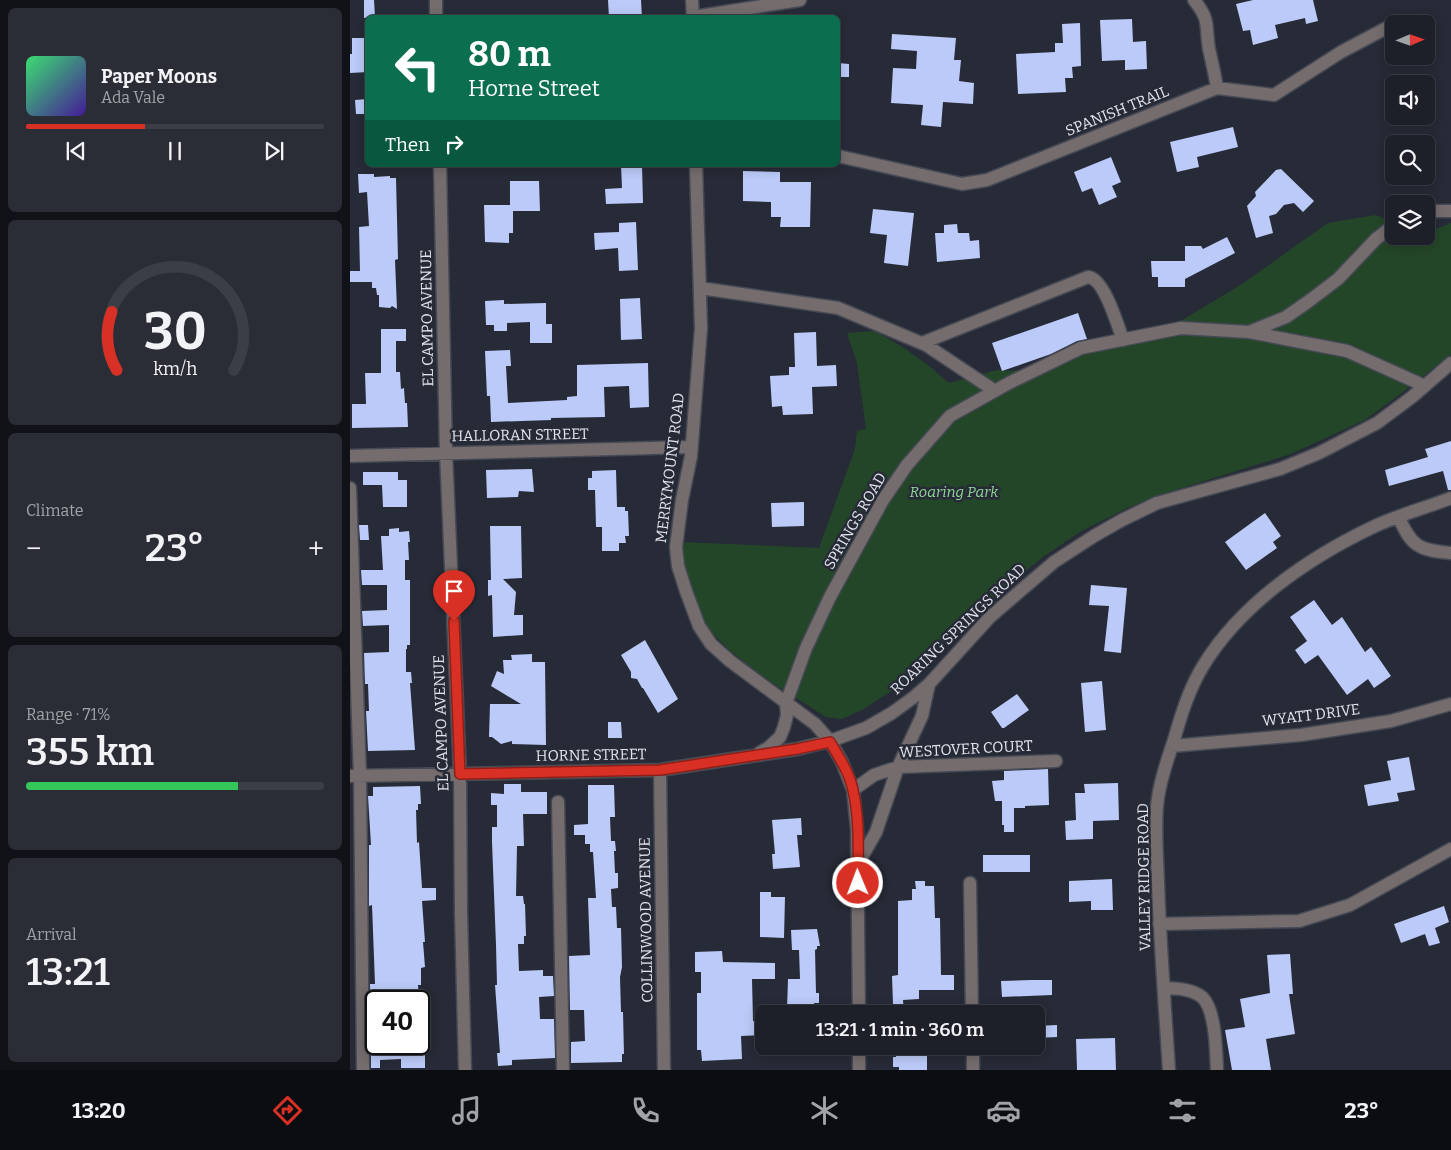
<!DOCTYPE html>
<html lang="en">
<head>
<meta charset="utf-8">
<style>
  body { margin:0; font-family:Bitter,serif; background:#2a2d35; color:#f1f3f6; height:100vh; display:flex; flex-direction:column; font-size:19px; white-space:nowrap }
  * { box-sizing:border-box; margin:0 }
  p { font-size:16px; color:#a0a3a8 }
  .icon { flex:none; width:28px; height:28px; fill:none; stroke:currentColor; stroke-width:2; stroke-linecap:round; stroke-linejoin:round }
  .map { position:relative; flex:1; overflow:hidden }
  .panel { display:flex; flex-direction:column; gap:8px; padding:8px; background:#101217; width:350px }
  .panel>* { flex:none }
  .hud { position:absolute; left:15px; top:15px; width:475px; height:152px; border-radius:8px; box-shadow:0 2px 12px #0003,0 0 0 1px #3b3e46; background:#0b6e4f; color:#fff; overflow:hidden }
  .needle { width:32px; rotate:88deg }
  .controls { position:absolute; left:1035px; top:15px; display:grid; gap:10px }
  .controls a { display:grid; place-items:center; width:50px; height:50px; border-radius:8px; background:#1d2029; box-shadow:0 2px 12px #0003,0 0 0 1px #3b3e46; font-size:25px }
  .speed { position:absolute; left:15px; top:990px; display:flex; gap:10px; font-size:25px; font-weight:700; text-align:center }
  .speed>* { display:grid; place-content:center; width:65px; height:65px; border-radius:50%; background:#1d2029; box-shadow:0 2px 12px #0003,0 0 0 1px #3b3e46; line-height:1 }
  .speed .limit { border:2px solid #111; border-radius:8px; background:#fff; color:#111 }
  .pin { position:absolute; display:grid; place-items:center; width:42px; height:42px; color:#fff; margin:-51px -21px; border-radius:50% 50% 50% 0; rotate:-45deg; box-shadow:0 0 5px #0007 }
  .pin .icon { rotate:45deg }
  .me { position:absolute; width:55px; margin:-28px; rotate:359deg; stroke-linejoin:round; filter:drop-shadow(0 0 4px #0008) }
  .turn { display:flex; align-items:center; gap:18px; height:105px; padding:0 20px; font-size:22px }
  .turn .icon { width:65px; height:65px; stroke-width:2.5 }
  .turn b { display:block; font-size:35px; line-height:42px }
  .then { display:flex; align-items:center; height:48px; padding:0 20px; background:#0003; gap:10px; font-size:19px }
  .big { font-size:38px; font-weight:600; line-height:1.1 }
  .panel .widget { flex:1; display:flex; flex-direction:column; justify-content:center; gap:8px; min-width:0; padding:0 18px; border-radius:8px; background:#2a2d35 }
  .panel .dial { align-items:center; gap:0 }
  .dial svg { height:130px; overflow:visible; fill:none; stroke:#3b3e46; stroke-width:7; stroke-linecap:round; text-anchor:middle }
  .dial text { fill:#f1f3f6; stroke:none }
  .song { display:flex; align-items:center; gap:15px }
  .cover { width:60px; height:60px; border-radius:8px; background:linear-gradient(135deg,hsl(140 70% 55%),hsl(260 70% 35%)) }
  .played { height:5px; border-radius:2px; background:linear-gradient(90deg,#d93025 40%,#3b3e46 40%) }
  .keys { display:flex; justify-content:space-around; direction:ltr }
  .heat { display:flex; justify-content:space-between; align-items:center; font-size:28px; direction:ltr }
  .charge { height:8px; border-radius:4px; background:linear-gradient(90deg,#34c759 71%,#3b3e46 0) }
  .trip { position:absolute; left:405px; top:1005px; width:290px; height:50px; border-radius:8px; background:#1d2029; box-shadow:0 2px 12px #0003,0 0 0 1px #3b3e46; font-weight:600; line-height:50px; text-align:center }
  .tabs { display:flex; height:80px; justify-content:space-around; align-items:center; background:#0c0d10; color:#a0a3a8 }
  .tabs .icon { width:35px; height:35px }
  .tabs .current { color:#d93025 }
  .tabs b { font-size:22px; color:#f1f3f6 }
  main { display:flex; flex:1; min-height:0 }
  .map>svg:first-child { display:block }
  .green { fill:#244628 }
  .building { fill:#bbcaf8 }
  .lines { fill:none; stroke-linecap:round; stroke-linejoin:round }
  .minor-casing { stroke:#454954; stroke-width:15 }
  .minor { stroke:#746c6d; stroke-width:12 }
  .route-casing { stroke:#8d1f18; stroke-width:12 }
  .route { stroke:#d93025; stroke-width:9 }
  .labels { text-anchor:middle; dominant-baseline:central; stroke-width:5; stroke-linejoin:round; paint-order:stroke }
  .street-label { font-size:15px; fill:#e2e5ed; stroke:#272b37 }
  .park-label { font-size:15px; font-style:italic; fill:#90d695; stroke:#272b37 }
</style>
</head>
<body>
<main>
<section class="panel">
<div class="widget">
<div class="song"><i class="cover"></i><div><b>Paper Moons</b><p>Ada Vale</p></div></div>
<div class="played"></div>
<div class="keys"><svg class="icon" aria-label="previous" viewBox="0 0 24 24"><path d="M18 5L8 12l10 7zM5 5v14"/></svg><svg class="icon" aria-label="pause" viewBox="0 0 24 24"><path d="M8 5v14M16 5v14"/></svg><svg class="icon" aria-label="next" viewBox="0 0 24 24"><path d="M6 5l10 7-10 7zM19 5v14"/></svg></div>
</div>
<div class="widget dial"><svg viewBox="0 0 100 80">
<path d="M14 69A42 42 0 1 1 86 69"/>
<path d="M14 69A42 42 0 0 1 11 33" stroke="#d93025"/>
<text x="50" y="56" font-size="32" font-weight="700">30</text>
<text x="50" y="72" font-size="11">km/h</text>
</svg></div>
<div class="widget"><p>Climate</p>
<div class="heat"><a>−</a><b class="big">23°</b><a>+</a></div>
</div>
<div class="widget"><p>Range · 71%</p><b class="big">355 km</b><div class="charge"></div></div>
<div class="widget"><p>Arrival</p><b class="big">13:21</b></div>
</section>
<div class="map">
<svg width="1101" height="1070" viewBox="0 0 1101 1070">
  <rect width="100%" height="100%" fill="#272b37"/>
  <!-- green -->
  <path class="green" d="M1026,215L1044,223V236H1076V233L1101,223V354L1053,392L1015,420L941,454L819,492L777,508L730,532L693,557L655,588L621,618L568,670L544,689L512,710L492,719L476,717L419,681L379,650L354,624L331,566V542L469,548L505,449L507,431L516,429L507,363L497,333L525,331L551,346L578,365L599,383L647,370L662,371L685,367L814,328L834,319L892,284L978,223Z"/>
  <!-- building -->
  <path class="building" d="M14,0H24L25,17L14,18Z
    M258,0H291L292,18H259Z
    M903,0H963L968,21L956,24L955,18L925,25L928,38L903,45L900,30L893,31L886,4Z
    M782,19L783,42L796,41L797,69L775,70V60L752,61L750,20Z
    M730,23L731,66L722,67L723,78H715L716,92L668,94L666,54L705,52V43H713L712,24Z
    M542,34L606,38L604,60H611L609,81L624,83L623,104L593,102L591,127L571,125L573,105L541,103L543,68L566,69L567,51L541,49Z
    M2,38H18V72L0,73V54H2Z
    M488,63L499,64V77H488Z
    M18,99V114H6L5,100Z
    M883,127L888,147L847,157L849,167L827,172L820,142Z
    M761,157L771,182L762,186L767,197L749,205L742,188L732,192L724,172Z
    M271,165H292L293,203L256,204L255,189L272,188Z
    M931,169L964,201L953,212L944,203L934,205L926,214L919,216L923,233L906,238L897,206L906,196L905,192L926,170Z
    M393,171L430,172V182H461L460,227H430L431,217H421V202L393,201Z
    M8,174H24V177L40,176V178H46L48,259L45,260L47,309L42,306L40,308L29,307V295H27L26,288H22V282H0V271H10L9,227L19,226L17,192L9,193Z
    M160,181H189L190,211H163V233H159V243L135,242L134,205H160Z
    M523,209L564,213L558,266L534,263L537,235L520,233Z
    M286,222L288,270L269,271L268,248L245,250L244,233L269,232V223Z
    M607,224L608,233H619L620,241L629,240L630,258L587,262L585,233H594V225Z
    M877,237L885,253L835,279V287H808V277H802L801,261H835V246H851L853,249Z
    M290,298L292,339L271,340L270,299Z
    M154,300V304L196,303V324H202V343H180V322L157,323V331H144V325H136L135,301Z
    M728,313L737,339L727,341L701,354L652,371L642,343Z
    M31,329H56V341H46V372H50L51,389L54,388L55,403H57L58,427L2,428V404H16L15,373H31Z
    M466,332L467,366L486,365L487,386L462,387L463,414L433,415L432,406L422,407L420,376L439,375V367H445L444,333Z
    M160,350L161,366H156L158,403L217,400V397L227,396V365L298,363L299,407L280,408L279,386L254,387L255,417L201,418V420L141,422L140,396H137L135,351Z
    M1101,441V490H1098L1093,471L1039,486L1035,470L1078,457L1075,449Z
    M182,469L184,492L169,491L168,497L137,498L136,470Z
    M266,470L267,507H275V511H278L279,536H275L276,543H269V551H252V527H246L245,490H238V478H242V471Z
    M13,472H48V480H57V507H33L32,485H13Z
    M454,502V526L422,527L421,503Z
    M915,513L931,536L923,542L927,548L896,570L875,542Z
    M9,525H18L19,540H10Z
    M140,526H171L172,578L153,579L166,592L164,615H173V635L143,637L142,595L138,596V580H141Z
    M49,528V532L59,531L60,542H58L59,560H55V580H60V645H57V649H56V672H61L62,683H60L65,750L18,751L16,711H19L18,684H15L14,653L39,652V625L13,626L12,611L37,610V585H12L11,570H33L31,536H39V529Z
    M741,585L777,588L771,653L754,651L759,606L739,605Z
    M964,600L982,625L992,617L1015,652L1021,647L1041,676L1024,688L1018,679L997,695L968,655L955,664L945,650L957,641L940,617Z
    M295,640L328,699L308,713L293,688H292L287,679L281,678V672L271,655Z
    M182,654V662H195L196,745L162,744V741L151,744L142,737H139L140,704H171L141,686L147,671L154,674L153,660H162L161,655Z
    M752,681L756,730L735,732L731,683Z
    M667,694L679,710L654,728H652L641,712Z
    M258,722H271L272,738H258Z
    M1059,757L1065,790L1047,793L1049,801L1018,806L1014,785L1041,780L1037,761Z
    M698,769L699,805L675,806V808H664V832H654V825H652V801H645L642,781L654,780V771Z
    M768,783L769,820L743,821V839L716,840L715,821L726,820L725,793H735L734,784Z
    M154,784H171V792H197V814H173L174,846H167L166,896H173L174,904H175L176,936H174V944H168L169,971L193,970V976H203L204,996L189,997L190,1019H204L205,1058L162,1060V1065L148,1066L147,1053H150L145,985H147L146,945L142,842V827H147V805H141V793L154,794Z
    M238,785H264L265,817H260L261,841H265L266,851H264L265,873H268V888L261,889L262,907H266L267,928H271L272,967L270,977L271,1012H273L274,1054H272V1062L221,1063V1042L235,1041L234,1010H220L219,956L240,955L238,898H246L243,852H240V844H235V835H224V825L238,824Z
    M70,786L71,804H68V810H66L67,843L69,842L72,888H86V900L72,901L75,942H73L75,967L71,968V985H68L69,1001H26V1011H21L20,984H25L22,905L19,906V845H21L18,796H23V787Z
    M451,818L452,835H447L450,867L423,869L422,854H425L422,820Z
    M633,855H680V872H633Z
    M762,879L763,910H741V901L719,902V881Z
    M565,881H575V886H584L585,918H590L591,975H604V990H569V999L553,1000L554,1014H535V1004H543L542,976L548,975V901L562,900V889H566Z
    M410,892H421V897H435L434,938L410,937Z
    M1094,906L1099,922L1085,928L1090,943L1079,946L1075,934L1051,943L1044,924Z
    M467,929L470,946H467V949L465,950L466,993H469V1003H464L465,1008L437,1009L438,979H450L449,950H442L441,930Z
    M372,951L373,962L425,963V979H402L403,1021L414,1022V1035L391,1036L392,1059L352,1061L351,1050H347V993H351V972H345V952Z
    M940,954L943,994H939L945,1034L916,1039L921,1070H882L875,1030L895,1027L890,999L920,993L917,955Z
    M681,980H702V995L652,997L651,981Z
    M707,1025V1037L686,1038V1026Z
    M765,1038L766,1070H727L726,1039Z
    M21,1045H72V1049H75V1068H51V1059L30,1060V1068H21Z
    M546,1046H577V1070H549V1067H543V1057H546Z"/>
  <g class="lines">
    <defs>
      <path id="minor" d="M86,0V18
        M342,0L343,18
        M844,0C861,21 855,26 859,49C862,62 865,75 867,88
        M343,17L450,0
        M488,156L612,184L637,180L867,88L924,95L991,52L1046,23
        M90,165L96,452L110,774L111,913L115,1070
        M346,165L351,328L341,456L332,500L326,547L328,566L336,591L349,626L361,644L380,661L465,724L480,741L492,762L503,790L507,829L509,1014
        M1076,211H1101
        M350,288L488,308L576,345L645,391
        M899,332L936,317L959,301L988,279L1026,239L1044,225
        M572,343L738,277C754,278 768,326 773,340
        M0,456L341,447
        M0,488L10,776L13,1070
        M1049,518C1062,547 1069,550 1101,553
        M822,746L951,735L1041,721L1101,704
        M409,753L418,748L430,737L434,727L437,715L436,703L456,648L480,597L533,500L557,465L600,416L659,383L731,348L831,328L899,332L997,351L1075,386
        M310,770L314,1070
        M0,776L310,770L447,749L480,741L516,728L542,713L564,697L579,684L640,617L683,580L704,562L744,536L772,520L807,503L930,469L969,453L1027,423L1062,397L1101,363
        M503,790L524,775L548,767L706,761
        M208,802L213,1070
        M509,862L526,832L548,767L572,716L579,684
        M620,883L622,1014
        M809,924L949,921L1000,905L1101,849
        M814,988C826,988 842,989 852,997C866,1010 866,1052 867,1070
        M509,1046V1070
        M623,1046V1070
        M819,1070C815,1007 810,944 808,881C807,856 805,831 807,806C809,784 817,761 824,740C831,715 839,689 853,666C891,604 958,558 1023,527C1048,515 1075,508 1101,498"/>
    </defs>
    <!-- minor casing -->
    <use href="#minor" class="minor-casing"/>
    <!-- minor -->
    <use href="#minor" class="minor"/>
  </g>
  <g class="lines">
    <defs>
      <path id="route" d="M104,621L110,774L310,770L447,749L480,742C489,757 500,774 503,790C510,820 508,853 508,883"/>
    </defs>
    <!-- route casing -->
    <use href="#route" class="route-casing"/>
    <!-- route -->
    <use href="#route" class="route"/>
  </g>
  <g class="labels">
    <!-- street labels -->
    <g class="street-label">
      <text transform="translate(767 111) rotate(-22)">SPANISH TRAIL</text>
      <text transform="translate(77 318) rotate(-91)">EL CAMPO AVENUE</text>
      <text transform="translate(170 435) rotate(-1)">HALLORAN STREET</text>
      <text transform="translate(320 468) rotate(-83)">MERRYMOUNT ROAD</text>
      <text transform="translate(505 521) rotate(-60)">SPRINGS ROAD</text>
      <text transform="translate(608 629) rotate(-44)">ROARING SPRINGS ROAD</text>
      <text transform="translate(961 715) rotate(-7)">WYATT DRIVE</text>
      <text transform="translate(91 723) rotate(-92)">EL CAMPO AVENUE</text>
      <text transform="translate(616 749) rotate(-3)">WESTOVER COURT</text>
      <text transform="translate(241 755) rotate(-1)">HORNE STREET</text>
      <text transform="translate(794 877) rotate(-91)">VALLEY RIDGE ROAD</text>
      <text transform="translate(296 920) rotate(-91)">COLLINWOOD AVENUE</text>
    </g>
    <!-- park labels -->
    <g class="park-label">
      <text x="604" y="492">Roaring Park</text>
    </g>
  </g>
</svg>
<div class="controls">
<a><svg class="needle" viewBox="-14 -14 28 28"><path d="M0-13l5 13h-10z" fill="#e53935"/><path d="M0 13l5-13h-10z" fill="#a0a3a8"/></svg></a>
<a><svg class="icon" aria-label="sound" viewBox="0 0 24 24"><path d="M4 9h4l5-4v14l-5-4H4zM17 9q2 3 0 6"/></svg></a>
<a><svg class="icon" aria-label="search" viewBox="0 0 24 24"><circle cx="10" cy="10" r="6"/><path d="M15 15l6 6"/></svg></a>
<a><svg class="icon" aria-label="layers" viewBox="0 0 24 24"><path d="M12 4l9 5-9 5-9-5zM3 14l9 5 9-5"/></svg></a>
</div>
<div class="speed"><div class="limit">40</div></div>
<div class="pin" style="left:104px;top:621px;background:#d93025"><svg class="icon" aria-label="arrive" viewBox="0 0 24 24"><path d="M6 21V4h12l-3 4 3 4H6"/></svg></div>
<svg class="me" style="left:508px;top:883px" viewBox="-20 -20 40 40"><circle r="17" fill="#d93025" stroke="#fff" stroke-width="3"/><path d="M0-11L8 9 0 5-8 9z" fill="#fff"/></svg>
<div class="trip">13:21 · 1 min · 360 m</div>
<div class="hud">
<div class="turn"><svg class="icon" aria-label="left" viewBox="0 0 24 24"><path d="M17 20v-9H6M10 6l-5 5 5 5"/></svg><div><b>80 m</b>Horne Street</div></div>
<div class="then">Then<svg class="icon" aria-label="right" viewBox="0 0 24 24"><path d="M7 20v-9h11M14 6l5 5-5 5"/></svg></div>
</div>
</div>
</main>
<nav class="tabs">
<b>13:20</b>
<svg class="icon current" aria-label="directions" viewBox="0 0 24 24"><path d="M12 3l9 9-9 9-9-9zM9 14v-3h6M13 9l2 2-2 2"/></svg>
<svg class="icon" aria-label="music" viewBox="0 0 24 24"><path d="M9 18V5l10-2v13"/><circle cx="6" cy="18" r="3"/><circle cx="16" cy="16" r="3"/></svg>
<svg class="icon" aria-label="phone" viewBox="0 0 24 24"><path d="M5 4h4l2 5-3 2q2 4 5 5l2-3 5 2v4C11 20 4 13 5 4z"/></svg>
<svg class="icon" aria-label="climate" viewBox="0 0 24 24"><path d="M12 3v18M4 7l16 10M4 17L20 7"/></svg>
<svg class="icon" aria-label="car" viewBox="0 0 24 24"><path d="M5 17H2v-5l4-1 3-4h7l3 4 3 1v5h-3M9 17h6M6 11h13"/><circle cx="7" cy="17" r="2"/><circle cx="17" cy="17" r="2"/></svg>
<svg class="icon" aria-label="filters" viewBox="0 0 24 24"><path d="M4 7h16M4 17h16"/><circle cx="9" cy="7" r="2"/><circle cx="15" cy="17" r="2"/></svg>
<b>23°</b>
</nav>
</body>
</html>
